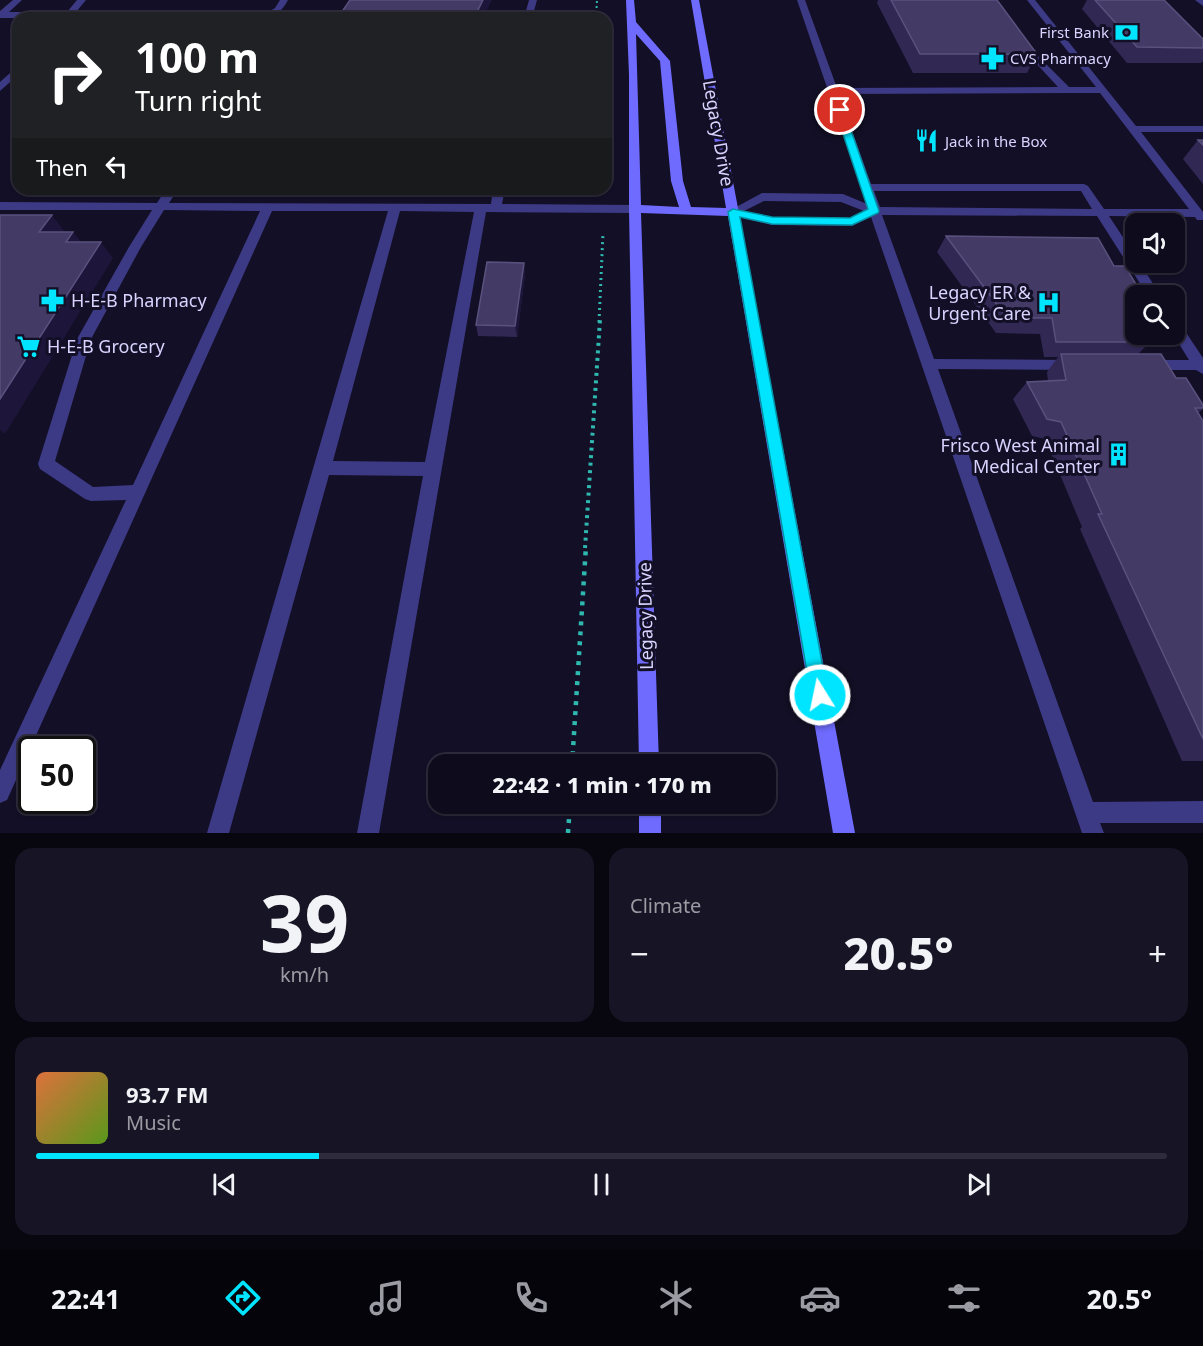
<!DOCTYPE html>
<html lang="en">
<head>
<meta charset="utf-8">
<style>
  body { margin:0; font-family:"Noto Sans",sans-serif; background:#171425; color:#f1f3f6; height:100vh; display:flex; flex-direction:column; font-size:22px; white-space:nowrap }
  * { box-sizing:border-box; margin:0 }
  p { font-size:20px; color:#9b9ba3 }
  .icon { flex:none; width:33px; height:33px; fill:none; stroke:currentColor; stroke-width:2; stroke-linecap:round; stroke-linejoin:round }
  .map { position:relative; height:833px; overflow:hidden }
  .sheet { display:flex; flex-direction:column; gap:15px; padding:15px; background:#08060f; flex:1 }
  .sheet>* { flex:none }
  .banner { position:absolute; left:12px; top:12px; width:600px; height:183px; border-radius:18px; box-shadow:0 2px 4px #0004,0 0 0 2px #2e2b3b; background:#202124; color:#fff; overflow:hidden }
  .buttons { position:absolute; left:1125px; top:213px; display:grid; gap:12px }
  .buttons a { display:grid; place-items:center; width:60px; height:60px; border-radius:12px; background:#0e0b1c; box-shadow:0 2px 4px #0004,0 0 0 2px #2e2b3b; font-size:30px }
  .speed { position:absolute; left:18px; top:736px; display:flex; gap:12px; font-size:30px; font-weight:700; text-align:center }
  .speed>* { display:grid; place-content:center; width:78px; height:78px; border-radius:50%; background:#0e0b1c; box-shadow:0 2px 4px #0004,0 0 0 2px #2e2b3b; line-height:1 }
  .speed .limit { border:3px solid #111; border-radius:9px; background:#fff; color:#111 }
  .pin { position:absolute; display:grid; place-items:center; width:51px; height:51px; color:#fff; margin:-26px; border:3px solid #fff; border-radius:50%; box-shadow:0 2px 6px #0007 }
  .me { position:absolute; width:66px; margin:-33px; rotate:350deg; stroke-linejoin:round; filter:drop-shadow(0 0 4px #0008) }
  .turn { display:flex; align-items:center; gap:21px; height:126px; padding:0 24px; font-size:27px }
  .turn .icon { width:78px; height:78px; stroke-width:2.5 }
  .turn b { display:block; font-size:42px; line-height:51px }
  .then { display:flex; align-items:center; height:57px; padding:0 24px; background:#0003; gap:12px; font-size:22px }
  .big { font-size:45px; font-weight:800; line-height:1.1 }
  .sheet .tile { flex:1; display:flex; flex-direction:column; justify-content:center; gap:9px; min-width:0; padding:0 21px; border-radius:18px; background:#171425 }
  .sheet .dial { align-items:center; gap:0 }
  .dial b { font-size:78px; line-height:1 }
  .song { display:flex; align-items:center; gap:18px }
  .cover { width:72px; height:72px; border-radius:9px; background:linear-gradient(135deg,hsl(20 70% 55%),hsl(90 70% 35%)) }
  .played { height:6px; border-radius:3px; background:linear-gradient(90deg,#00e5ff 25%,#2e2b3b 25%) }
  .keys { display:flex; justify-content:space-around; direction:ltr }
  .heat { display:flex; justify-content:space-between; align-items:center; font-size:33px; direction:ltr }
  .sheet .tiles { flex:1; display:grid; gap:15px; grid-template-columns:1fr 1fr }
  .tile:last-child { grid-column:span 2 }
  .trip { position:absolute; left:428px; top:754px; width:348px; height:60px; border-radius:18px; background:#0e0b1c; box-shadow:0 2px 4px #0004,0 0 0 2px #2e2b3b; font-weight:800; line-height:60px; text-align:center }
  .tab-bar { display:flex; height:96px; justify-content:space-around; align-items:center; background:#06040b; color:#9b9ba3 }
  .tab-bar .icon { width:42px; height:42px }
  .tab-bar .selected { color:#00e5ff }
  .tab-bar b { font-size:27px; color:#f1f3f6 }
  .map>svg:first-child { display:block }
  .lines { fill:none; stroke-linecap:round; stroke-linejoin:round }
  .path-far3 { stroke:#2fb8b0; stroke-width:2; stroke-dasharray:2 3; stroke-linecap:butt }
  .path-far2 { stroke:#2fb8b0; stroke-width:3; stroke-dasharray:2 4; stroke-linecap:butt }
  .path-far1 { stroke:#2fb8b0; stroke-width:4; stroke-dasharray:3 4.5; stroke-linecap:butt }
  .path { stroke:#2fb8b0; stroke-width:4.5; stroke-dasharray:4 6; stroke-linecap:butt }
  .lane { fill:#3d3a85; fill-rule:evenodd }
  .secondary { fill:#6f6bff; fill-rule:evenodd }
  .wall { fill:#312854 }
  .shaded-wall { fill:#1d163a }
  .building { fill:#433a66; stroke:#5a527e; stroke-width:1.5 }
  .route { fill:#00e5ff; stroke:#0095a6; stroke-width:1.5 }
  .labels { text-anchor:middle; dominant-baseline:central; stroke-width:6; stroke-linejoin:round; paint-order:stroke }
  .far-poi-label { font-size:15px; fill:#d9d4ff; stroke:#130f26; text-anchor:start }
  .street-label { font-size:18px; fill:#d9d4ff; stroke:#130f26 }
  .poi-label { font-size:18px; fill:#d9d4ff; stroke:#130f26; text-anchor:end }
</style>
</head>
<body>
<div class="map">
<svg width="1203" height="833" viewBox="0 0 1203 833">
  <rect width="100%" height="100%" fill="#130f26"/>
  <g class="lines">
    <!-- path-far3 -->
    <path class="path-far3" d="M596,18L597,0"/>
    <!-- path-far2 -->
    <path class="path-far2" d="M599,322L603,233"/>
    <!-- path-far1 -->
    <path class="path-far1" d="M585,548L600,320"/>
    <!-- path -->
    <path class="path" d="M572,765L586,546
      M568,833L570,804"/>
    <!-- lane -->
    <path class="lane" d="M13,0H22L9,12H67L77,0H86L76,12L245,11L256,18H0V11Z
      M280,0H288C281,13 274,18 259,18L275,8Z
      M529,0H537L532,18H524Z
      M797,0H805L837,88L1058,87L1019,45L1017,43L1022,40L1069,87H1096L1027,0H1035L1136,126H1203V132H1141L1203,212V220H1197L1195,217L1109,216L1136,257V262H1139L1161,296H1148L1097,216L882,215L934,359L1071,360L1078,365L1071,370L938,369L1093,802L1203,801V823H1100L1104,833H1082L871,217L852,226L772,225L729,215L727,212L762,193L843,194L867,204ZM1070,93H1100L1189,209H1104L1088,186L1084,184H871L839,94ZM874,191H1081L1092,209L880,207ZM764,201L841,202L864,211L850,218L772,217L744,211Z
      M1195,0H1203V6Z
      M18,66V75L0,91V82Z
      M166,189H178L169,203L491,204L493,189H505L502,204L635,205L641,209L635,213L486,212L379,833H357L423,476L329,475L229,833H207L388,211H272L7,800L0,803V770L126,500L91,501L85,499L40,469L38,464L77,339L129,247L152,210H0V202L157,203ZM164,210L260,211L133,485L93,487L55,461L91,339L141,247ZM400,211L474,212L425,462L333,461Z
      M1174,321L1179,322L1203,358V374L1196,370H1149L1142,365L1149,360H1189L1173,334H1174Z"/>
    <!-- secondary -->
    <path class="secondary" d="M626,0H634L636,22L670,61L683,181L691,207L726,208L691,0H699L855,833H833L728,216L641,213L659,765H639L629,209V75ZM636,34L660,61L671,181L679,207L641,205Z
      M639,804H661V833H639Z"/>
  </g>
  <!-- wall -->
  <path class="wall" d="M350,0L483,18H339V16Z
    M878,0H997L1037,54L1027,73H913L877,3Z
    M1087,0H1164L1203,39V61L1201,63H1127L1082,9Z
    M1198,140H1203V184L1183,159Z
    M946,236L1114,266L1136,296V334L1150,342L1138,354L1176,378L1203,405V409L1198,413L1203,421V761H1182L1080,529L1082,527L1045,439L1032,436L1013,399L1027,382L1048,381L1047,372L1058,357H1044L1040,334L996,333L937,252Z
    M524,263L525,274L517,337L478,336L476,325Z"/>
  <!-- shaded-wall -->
  <path class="shaded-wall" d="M483,0H492L483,18H474Z
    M52,215L64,231L52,248L39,232Z
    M73,232L86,248L66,242Z
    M101,242L113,258L5,434L0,430V399Z
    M524,263L525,274L517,337L515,326Z"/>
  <!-- building -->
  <path class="building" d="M350,0H483L474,18H367L339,16Z
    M891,0H997L1037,54H920Z
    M1095,0H1164L1203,39V48L1137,47Z
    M1198,140H1203V145Z
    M0,215H52L39,232H73L66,242H101L0,399Z
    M946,236L1098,238L1114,266H1125L1143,296H1136V334H1145L1150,342H1056L1052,318H1007Z
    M487,262L524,263L515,326L476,325Z
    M1061,354H1161L1176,378H1186L1203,405V408H1195L1203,421V739L1098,514H1102L1061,422L1047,419L1027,382L1066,380Z"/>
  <!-- route -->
  <path class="route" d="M837,108L844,110L879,211L878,213L852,225L772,224L740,217L828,695L826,701L820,704L813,701L811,695L728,212L733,209L772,217L850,218L868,209L835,110Z"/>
  <!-- icons -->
  <defs>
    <symbol id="bank-bare" viewBox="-9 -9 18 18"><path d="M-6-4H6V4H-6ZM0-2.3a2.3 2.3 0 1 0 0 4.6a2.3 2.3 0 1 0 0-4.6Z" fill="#00e5ff" stroke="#130f26" stroke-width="2.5" paint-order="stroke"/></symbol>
    <symbol id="pharmacy-bare" viewBox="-9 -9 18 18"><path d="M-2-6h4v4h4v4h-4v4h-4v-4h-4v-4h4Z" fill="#00e5ff" stroke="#130f26" stroke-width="2.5" paint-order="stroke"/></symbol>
    <symbol id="restaurant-bare" viewBox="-9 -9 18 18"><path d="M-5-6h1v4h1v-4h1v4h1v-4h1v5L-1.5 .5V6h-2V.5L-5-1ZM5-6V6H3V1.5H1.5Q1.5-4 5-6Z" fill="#00e5ff" stroke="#130f26" stroke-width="2.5" paint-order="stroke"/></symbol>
    <symbol id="hospital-bare" viewBox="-9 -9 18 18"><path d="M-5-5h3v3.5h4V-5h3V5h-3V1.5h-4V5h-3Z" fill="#00e5ff" stroke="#130f26" stroke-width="2.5" paint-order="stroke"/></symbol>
    <symbol id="supermarket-bare" viewBox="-9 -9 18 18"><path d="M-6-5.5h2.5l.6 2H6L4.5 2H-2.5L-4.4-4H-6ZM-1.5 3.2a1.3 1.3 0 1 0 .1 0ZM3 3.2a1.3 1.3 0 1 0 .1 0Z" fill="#00e5ff" stroke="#130f26" stroke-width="2.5" paint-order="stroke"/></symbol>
    <symbol id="building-bare" viewBox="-9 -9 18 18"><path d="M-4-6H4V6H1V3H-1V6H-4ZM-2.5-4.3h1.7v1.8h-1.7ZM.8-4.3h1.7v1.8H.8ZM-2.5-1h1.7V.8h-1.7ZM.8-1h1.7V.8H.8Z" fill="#00e5ff" stroke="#130f26" stroke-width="2.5" paint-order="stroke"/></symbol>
  </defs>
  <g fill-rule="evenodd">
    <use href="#bank-bare" x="1110" y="16" width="33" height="33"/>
    <use href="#pharmacy-bare" x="976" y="42" width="33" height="33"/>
    <use href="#restaurant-bare" x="910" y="124" width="33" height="33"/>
    <use href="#pharmacy-bare" x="36" y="284" width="33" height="33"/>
    <use href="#hospital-bare" x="1032" y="286" width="33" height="33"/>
    <use href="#supermarket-bare" x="12" y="330" width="33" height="33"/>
    <use href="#building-bare" x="1102" y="438" width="33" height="33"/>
  </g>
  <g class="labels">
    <!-- far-poi labels -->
    <g class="far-poi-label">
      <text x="1109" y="32" text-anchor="end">First Bank</text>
      <text x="1010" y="58">CVS Pharmacy</text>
      <text x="945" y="141">Jack in the Box</text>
    </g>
    <!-- street labels -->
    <g class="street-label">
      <text transform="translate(719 133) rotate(80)">Legacy Drive</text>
      <text transform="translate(645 616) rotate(-91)">Legacy Drive</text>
    </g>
    <!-- poi labels -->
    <g class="poi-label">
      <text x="1031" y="292">Legacy ER &amp;<tspan x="1031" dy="21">Urgent Care</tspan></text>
      <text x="71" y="300" text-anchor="start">H-E-B Pharmacy</text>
      <text x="47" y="346" text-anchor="start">H-E-B Grocery</text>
      <text x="1100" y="445">Frisco West Animal<tspan x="1100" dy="21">Medical Center</tspan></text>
    </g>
  </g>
</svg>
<div class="buttons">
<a><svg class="icon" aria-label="sound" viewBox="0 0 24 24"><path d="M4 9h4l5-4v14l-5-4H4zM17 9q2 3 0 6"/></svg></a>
<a><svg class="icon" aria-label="search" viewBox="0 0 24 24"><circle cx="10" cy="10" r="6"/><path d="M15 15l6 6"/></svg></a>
</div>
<div class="speed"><div class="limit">50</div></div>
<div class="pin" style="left:840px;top:110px;background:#d93025"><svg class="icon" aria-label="arrive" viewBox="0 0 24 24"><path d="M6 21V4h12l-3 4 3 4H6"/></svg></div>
<svg class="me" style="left:820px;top:695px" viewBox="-20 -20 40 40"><circle r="17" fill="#00e5ff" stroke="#fff" stroke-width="3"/><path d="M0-11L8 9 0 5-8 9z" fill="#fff"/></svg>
<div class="trip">22:42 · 1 min · 170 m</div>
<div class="banner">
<div class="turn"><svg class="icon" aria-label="right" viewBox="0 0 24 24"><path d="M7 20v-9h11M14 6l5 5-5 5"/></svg><div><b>100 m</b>Turn right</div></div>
<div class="then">Then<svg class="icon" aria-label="left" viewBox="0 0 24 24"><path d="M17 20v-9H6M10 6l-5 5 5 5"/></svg></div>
</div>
</div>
<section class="sheet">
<div class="tiles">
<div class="tile dial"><b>39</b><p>km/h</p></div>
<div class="tile"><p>Climate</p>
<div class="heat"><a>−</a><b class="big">20.5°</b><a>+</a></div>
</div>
<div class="tile">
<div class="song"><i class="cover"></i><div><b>93.7 FM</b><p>Music</p></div></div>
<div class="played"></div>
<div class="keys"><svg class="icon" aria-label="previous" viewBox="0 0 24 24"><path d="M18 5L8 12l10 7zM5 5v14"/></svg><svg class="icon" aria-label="pause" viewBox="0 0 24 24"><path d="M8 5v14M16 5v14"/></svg><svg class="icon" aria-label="next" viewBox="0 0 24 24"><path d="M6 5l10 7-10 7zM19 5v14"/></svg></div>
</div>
</div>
</section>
<nav class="tab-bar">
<b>22:41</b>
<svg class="icon selected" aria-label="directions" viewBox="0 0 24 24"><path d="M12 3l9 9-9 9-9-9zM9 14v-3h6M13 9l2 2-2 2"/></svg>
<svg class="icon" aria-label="music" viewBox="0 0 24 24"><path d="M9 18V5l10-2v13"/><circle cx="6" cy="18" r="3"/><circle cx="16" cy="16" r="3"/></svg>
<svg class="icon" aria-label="phone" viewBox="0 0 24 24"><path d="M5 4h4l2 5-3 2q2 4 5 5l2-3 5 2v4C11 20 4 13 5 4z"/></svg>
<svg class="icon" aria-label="climate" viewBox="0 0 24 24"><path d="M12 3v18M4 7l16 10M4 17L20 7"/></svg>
<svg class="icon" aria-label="car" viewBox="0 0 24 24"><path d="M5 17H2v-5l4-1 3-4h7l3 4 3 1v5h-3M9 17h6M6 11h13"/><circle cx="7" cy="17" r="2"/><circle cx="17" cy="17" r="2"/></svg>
<svg class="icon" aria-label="filters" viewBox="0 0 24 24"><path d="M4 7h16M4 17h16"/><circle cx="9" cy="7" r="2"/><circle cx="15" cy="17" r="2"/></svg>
<b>20.5°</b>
</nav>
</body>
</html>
